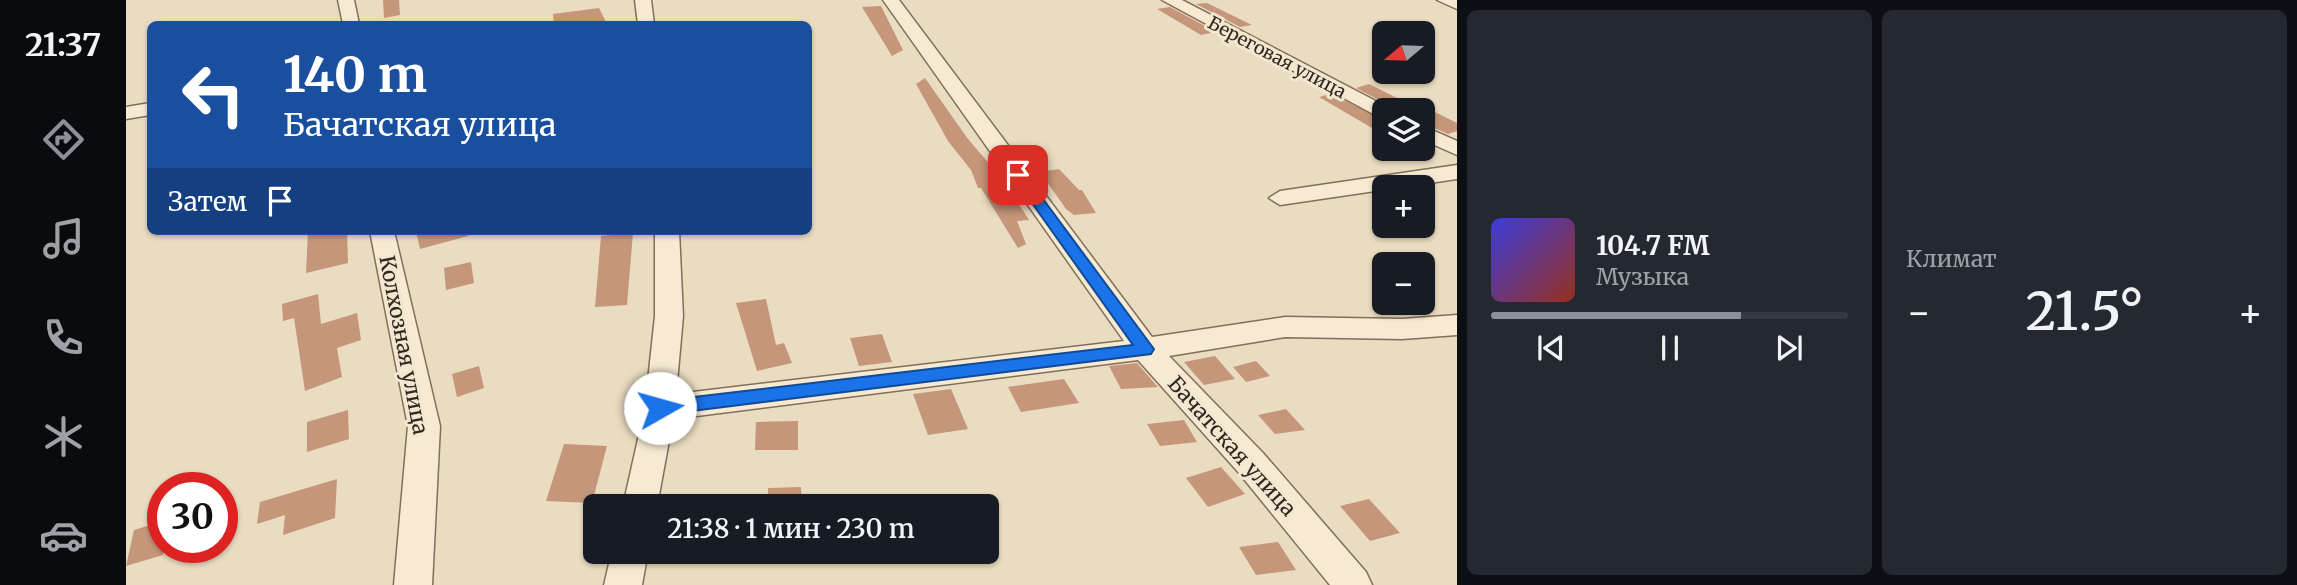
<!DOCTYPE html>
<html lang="ru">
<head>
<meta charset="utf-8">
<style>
  body { margin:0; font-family:Merriweather,serif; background:#242831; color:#f1f3f6; height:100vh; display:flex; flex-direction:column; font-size:26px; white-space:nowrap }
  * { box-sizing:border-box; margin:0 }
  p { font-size:23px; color:#9ea1a6 }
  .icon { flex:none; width:38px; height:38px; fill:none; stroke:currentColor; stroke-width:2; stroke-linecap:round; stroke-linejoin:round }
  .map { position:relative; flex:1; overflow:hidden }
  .panel { display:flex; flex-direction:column; gap:10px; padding:10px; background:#0d0f14; width:840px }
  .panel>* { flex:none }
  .guide { position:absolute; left:21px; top:21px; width:665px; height:214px; border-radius:10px; box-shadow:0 2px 5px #0004; background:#1a4fa0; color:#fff; overflow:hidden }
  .needle { width:46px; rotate:251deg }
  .tools { position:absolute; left:1246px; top:21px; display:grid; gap:14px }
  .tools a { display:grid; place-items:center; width:63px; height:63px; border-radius:10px; background:#171b24; box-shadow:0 2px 5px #0004; font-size:35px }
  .speed { position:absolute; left:21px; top:472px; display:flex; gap:14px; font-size:35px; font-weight:700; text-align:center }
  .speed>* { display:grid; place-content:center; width:91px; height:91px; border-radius:50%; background:#171b24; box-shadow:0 2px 5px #0004; line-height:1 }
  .speed .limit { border:10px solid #d22; background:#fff; color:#111 }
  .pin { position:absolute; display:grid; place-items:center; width:60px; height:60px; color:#fff; margin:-30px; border-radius:14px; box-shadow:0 4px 10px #0006 }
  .me { position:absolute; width:77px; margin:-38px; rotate:83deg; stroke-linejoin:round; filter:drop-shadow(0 0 5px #0008) }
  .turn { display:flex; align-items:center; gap:24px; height:147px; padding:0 21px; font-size:32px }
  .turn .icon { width:91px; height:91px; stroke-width:2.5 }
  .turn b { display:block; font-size:49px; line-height:60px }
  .then { display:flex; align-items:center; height:66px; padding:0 21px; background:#0003; gap:14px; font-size:26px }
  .big { font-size:52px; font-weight:600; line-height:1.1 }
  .panel .widget { flex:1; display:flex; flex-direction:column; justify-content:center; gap:10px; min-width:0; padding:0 24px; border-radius:10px; background:#242831 }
  .song { display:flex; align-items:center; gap:21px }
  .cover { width:84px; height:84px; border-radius:10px; background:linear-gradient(135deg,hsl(240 70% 55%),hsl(10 70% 35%)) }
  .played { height:7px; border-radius:4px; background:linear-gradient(90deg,#8c9099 70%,#363941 70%) }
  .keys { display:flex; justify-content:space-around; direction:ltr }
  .heat { display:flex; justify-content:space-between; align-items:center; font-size:38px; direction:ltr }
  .panel .tiles { flex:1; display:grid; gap:10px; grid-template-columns:repeat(2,1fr) }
  .trip { position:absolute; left:457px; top:494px; width:416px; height:70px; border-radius:10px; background:#171b24; box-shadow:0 2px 5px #0004; font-weight:600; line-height:70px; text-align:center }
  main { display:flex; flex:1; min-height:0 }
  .tabs { display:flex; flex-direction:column; width:126px; justify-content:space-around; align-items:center; background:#090b0e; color:#9ea1a6 }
  .tabs .icon { width:49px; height:49px }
  .tabs .on { color:#8c9099 }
  .tabs b { font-size:32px; color:#f1f3f6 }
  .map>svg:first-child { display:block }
  .building { fill:#c6967a }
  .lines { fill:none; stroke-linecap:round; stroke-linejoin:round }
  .minor-casing { stroke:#826e5a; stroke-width:3 }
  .minor { fill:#f6ead3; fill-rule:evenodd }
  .route { fill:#1a73e8; stroke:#114b97; stroke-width:2 }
  .labels { text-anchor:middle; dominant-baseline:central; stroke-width:6; stroke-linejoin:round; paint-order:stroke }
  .far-street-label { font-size:18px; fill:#33271d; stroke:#f2e7d0 }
  .street-label { font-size:21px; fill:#33271d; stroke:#f2e7d0 }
</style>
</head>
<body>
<main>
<nav class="tabs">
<b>21:37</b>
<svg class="icon on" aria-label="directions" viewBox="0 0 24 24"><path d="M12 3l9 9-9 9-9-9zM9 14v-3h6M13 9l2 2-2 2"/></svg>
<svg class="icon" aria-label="music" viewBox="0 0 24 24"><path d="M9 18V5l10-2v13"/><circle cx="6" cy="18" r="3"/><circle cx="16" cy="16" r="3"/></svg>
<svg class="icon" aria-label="phone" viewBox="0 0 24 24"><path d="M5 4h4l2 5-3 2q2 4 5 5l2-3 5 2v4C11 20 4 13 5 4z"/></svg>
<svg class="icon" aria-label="climate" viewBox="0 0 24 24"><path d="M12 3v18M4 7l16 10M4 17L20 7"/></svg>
<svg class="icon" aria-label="car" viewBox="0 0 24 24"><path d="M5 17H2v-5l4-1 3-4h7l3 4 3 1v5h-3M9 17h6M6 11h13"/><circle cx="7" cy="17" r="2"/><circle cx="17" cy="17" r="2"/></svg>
</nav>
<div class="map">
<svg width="1331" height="585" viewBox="0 0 1331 585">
  <rect width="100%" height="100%" fill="#eadcc1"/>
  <!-- building -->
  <path class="building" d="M257,0H273L274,15L258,18Z
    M1081,3L1126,25L1114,27L1070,4Z
    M755,6L777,50L766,56L736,7Z
    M1044,7L1090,32L1075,35L1031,9Z
    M473,8L481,24H428L427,14Z
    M799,78L842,139L872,174L883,202L891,201L903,220L891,221L900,244L892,248L855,188H852L845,170L822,141L790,84Z
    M1243,84L1283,104L1268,108L1230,88Z
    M1205,94L1258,120V125L1246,128L1193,97Z
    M1297,106L1331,123V131L1322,134L1297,123Z
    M933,169L953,190H956L970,213L948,215L940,209L914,172Z
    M182,231H221L222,263L180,273Z
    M290,231H341L342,236L294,249Z
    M507,233L501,305L469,307L475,236Z
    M345,262L348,283L320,290L318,268Z
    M192,294L195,324L231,313L235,340L211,348L216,377L179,391L168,318L157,321L156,304Z
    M640,299L650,345L658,343L666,363L631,371L610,303Z
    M756,334L766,362L733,366L724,338Z
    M1089,356L1109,379L1078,385L1058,362Z
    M1130,361L1144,376L1120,382L1107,367Z
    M1011,363L1031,386L1032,387L995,389L983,366Z
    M353,366L358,388L331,397L326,374Z
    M938,379L953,403L895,412L882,387Z
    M825,389L842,429L802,435L787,394Z
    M1160,409L1179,430L1149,434L1132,415Z
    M222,410L223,439L181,452V422Z
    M1058,420L1071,442L1034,446L1021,424Z
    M672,421V450H629L630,422Z
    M438,444L481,446L466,503L420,501Z
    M1095,467L1119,494L1082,507L1060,478Z
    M211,479L209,518L157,535L159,515L131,524L134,502Z
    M675,487L676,506H642V488Z
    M1243,499L1274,533L1244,541L1214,506Z
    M37,521V555L0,566L8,530Z
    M1152,542L1170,570L1130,575L1113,547Z"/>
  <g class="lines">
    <defs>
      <path id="minor" d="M212,0H228L233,24H217Z
        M509,0H525L528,24H512Z
        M757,0H773L1026,337L1159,317L1276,319L1331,315V335L1276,339L1159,337L1043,356L1137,453L1240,572L1246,585H1204L1113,473L1012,360L547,419L531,506H497L519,408L529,316V231H553L557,316L550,394L998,341Z
        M1036,0H1056L1267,110H1258V118L1251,116Z
        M1311,0H1331V9Z
        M24,103V115L0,119V107Z
        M1297,126L1331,141V155L1297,140Z
        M1331,165V179L1154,205L1143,198L1154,191Z
        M244,231H268L314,426L306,585H268L282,426Z
        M486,551H522L516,585H478Z"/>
    </defs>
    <!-- minor casing -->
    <use href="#minor" class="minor-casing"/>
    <!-- minor -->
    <use href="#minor" class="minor"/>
  </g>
  <!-- route -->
  <path class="route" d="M888,172H897L1025,345L1028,349L1025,354L534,415L527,413L524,408L534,401L1007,345L886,175Z"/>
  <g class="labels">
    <!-- far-street labels -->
    <g class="far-street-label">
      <text transform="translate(1151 57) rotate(28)">Береговая улица</text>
    </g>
    <!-- street labels -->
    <g class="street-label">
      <text transform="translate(278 345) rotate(79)">Колхозная улица</text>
      <text transform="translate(1106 446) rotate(48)">Бачатская улица</text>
    </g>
  </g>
</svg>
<div class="tools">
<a><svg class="needle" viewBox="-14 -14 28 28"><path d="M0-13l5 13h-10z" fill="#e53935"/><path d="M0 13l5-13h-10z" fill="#9ea1a6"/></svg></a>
<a><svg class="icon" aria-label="layers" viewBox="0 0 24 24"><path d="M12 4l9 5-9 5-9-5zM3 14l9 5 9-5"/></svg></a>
<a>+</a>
<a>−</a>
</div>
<div class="speed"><div class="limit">30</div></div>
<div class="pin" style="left:892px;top:175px;background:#d93025"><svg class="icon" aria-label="arrive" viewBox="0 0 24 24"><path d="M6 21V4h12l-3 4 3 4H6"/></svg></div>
<svg class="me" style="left:534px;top:408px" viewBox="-20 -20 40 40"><circle r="19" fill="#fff"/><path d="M0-13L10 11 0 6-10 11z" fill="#1a73e8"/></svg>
<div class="trip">21:38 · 1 мин · 230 m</div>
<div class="guide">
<div class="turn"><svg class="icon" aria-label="left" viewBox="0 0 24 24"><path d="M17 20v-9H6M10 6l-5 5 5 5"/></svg><div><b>140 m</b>Бачатская улица</div></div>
<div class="then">Затем<svg class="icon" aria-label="arrive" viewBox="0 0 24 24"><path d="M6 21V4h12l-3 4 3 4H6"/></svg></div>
</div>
</div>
<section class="panel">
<div class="tiles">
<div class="widget">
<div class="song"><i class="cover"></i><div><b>104.7 FM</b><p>Музыка</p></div></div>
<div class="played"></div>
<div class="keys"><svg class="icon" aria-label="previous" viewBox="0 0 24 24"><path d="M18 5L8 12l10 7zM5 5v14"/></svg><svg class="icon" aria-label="pause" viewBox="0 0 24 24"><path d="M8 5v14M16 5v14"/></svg><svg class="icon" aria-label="next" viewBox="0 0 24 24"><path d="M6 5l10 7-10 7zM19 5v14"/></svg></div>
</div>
<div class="widget"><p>Климат</p>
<div class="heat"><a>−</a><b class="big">21.5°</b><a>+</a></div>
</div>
</div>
</section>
</main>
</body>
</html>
